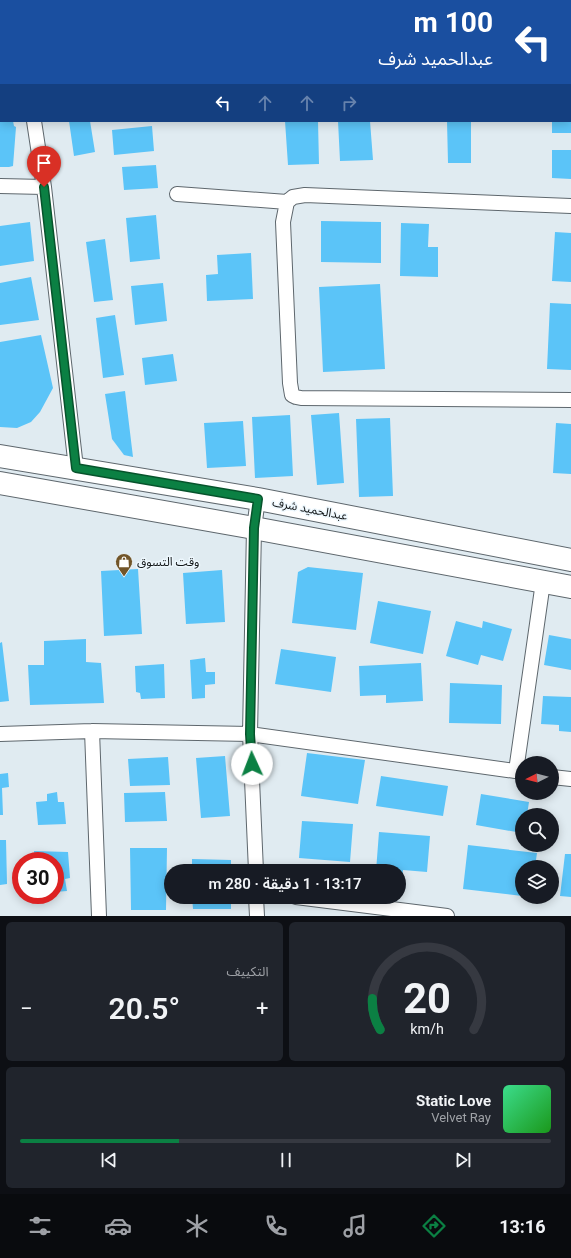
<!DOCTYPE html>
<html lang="ar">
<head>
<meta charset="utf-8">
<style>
  body { margin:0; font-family:Roboto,"Noto Sans Arabic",sans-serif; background:#20242c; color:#f1f3f6; direction:rtl; height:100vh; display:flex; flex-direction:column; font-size:15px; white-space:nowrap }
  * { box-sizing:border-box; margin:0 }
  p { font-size:13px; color:#9ea1a6 }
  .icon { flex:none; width:22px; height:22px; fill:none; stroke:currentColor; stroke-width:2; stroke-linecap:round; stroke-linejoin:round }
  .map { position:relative; height:916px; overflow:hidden; direction:ltr }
  .panel { display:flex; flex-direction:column; gap:6px; padding:6px; background:#0d0f14; flex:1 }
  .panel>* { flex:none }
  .hud { position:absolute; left:0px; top:0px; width:571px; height:122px; box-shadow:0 2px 10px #0003; direction:rtl; background:#1a4fa0; color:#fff; overflow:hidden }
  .needle { width:26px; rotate:264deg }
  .buttons { position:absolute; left:515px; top:756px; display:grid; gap:8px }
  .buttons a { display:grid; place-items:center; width:44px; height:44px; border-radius:50%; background:#171b24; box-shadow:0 2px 10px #0003; font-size:20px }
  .speed { position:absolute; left:12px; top:852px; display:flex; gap:8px; font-size:20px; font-weight:700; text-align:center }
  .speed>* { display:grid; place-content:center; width:52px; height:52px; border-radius:50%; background:#171b24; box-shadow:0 2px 10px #0003; line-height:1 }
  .speed .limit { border:6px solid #d22; background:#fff; color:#111 }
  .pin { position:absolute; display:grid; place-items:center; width:34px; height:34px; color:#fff; margin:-41px -17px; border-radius:50% 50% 50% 0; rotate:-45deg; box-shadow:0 0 4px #0007 }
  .pin .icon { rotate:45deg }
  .me { position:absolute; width:44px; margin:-22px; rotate:358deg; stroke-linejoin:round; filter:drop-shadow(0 0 3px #0008) }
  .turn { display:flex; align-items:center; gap:14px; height:84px; padding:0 12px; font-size:18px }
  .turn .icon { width:52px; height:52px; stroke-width:2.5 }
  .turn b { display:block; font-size:28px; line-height:34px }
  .lanes { display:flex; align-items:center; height:38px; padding:0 12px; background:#0003; justify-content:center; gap:20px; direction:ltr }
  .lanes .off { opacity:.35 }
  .big { font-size:30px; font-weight:600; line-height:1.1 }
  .panel .card { flex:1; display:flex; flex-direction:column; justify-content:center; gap:6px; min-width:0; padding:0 14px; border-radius:6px; background:#20242c }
  .panel .dial { align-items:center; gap:0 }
  .dial svg { height:104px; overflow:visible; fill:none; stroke:#363941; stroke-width:7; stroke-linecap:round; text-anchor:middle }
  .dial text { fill:#f1f3f6; stroke:none }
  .song { display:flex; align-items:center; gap:12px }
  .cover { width:48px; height:48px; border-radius:6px; background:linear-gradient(135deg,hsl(150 70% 55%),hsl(120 70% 35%)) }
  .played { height:4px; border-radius:2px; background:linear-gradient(90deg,#0b8043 30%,#363941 30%) }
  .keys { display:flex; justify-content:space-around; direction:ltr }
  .heat { display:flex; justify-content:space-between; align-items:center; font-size:22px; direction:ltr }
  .panel .tiles { flex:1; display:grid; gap:6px; grid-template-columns:1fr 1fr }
  .card:last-child { grid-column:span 2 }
  .trip { position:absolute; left:164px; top:864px; width:242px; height:40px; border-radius:20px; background:#171b24; box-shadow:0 2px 10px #0003; font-weight:600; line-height:40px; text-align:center; direction:rtl }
  .tab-bar { display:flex; height:64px; justify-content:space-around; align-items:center; background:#090b0e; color:#9ea1a6 }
  .tab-bar .icon { width:28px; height:28px }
  .tab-bar .selected { color:#0b8043 }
  .tab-bar b { font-size:18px; color:#f1f3f6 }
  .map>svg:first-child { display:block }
  .building { fill:#5bc4f8 }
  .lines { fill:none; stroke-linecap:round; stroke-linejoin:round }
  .street-casing { stroke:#5e676d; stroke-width:16 }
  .primary-casing { stroke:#5e676d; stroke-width:24 }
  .street { stroke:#fff; stroke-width:14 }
  .primary { stroke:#fff; stroke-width:22 }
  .route-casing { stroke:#07532c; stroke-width:10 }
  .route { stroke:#0b8043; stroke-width:7 }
  .labels { text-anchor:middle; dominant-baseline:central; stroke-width:3; stroke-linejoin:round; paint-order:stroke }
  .street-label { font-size:12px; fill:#131719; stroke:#eef8fe }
  .poi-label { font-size:12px; fill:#131719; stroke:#eef8fe; text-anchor:start }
</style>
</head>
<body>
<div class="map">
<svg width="571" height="916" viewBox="0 0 571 916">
  <rect width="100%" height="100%" fill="#e0ebf1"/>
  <!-- building -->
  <path class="building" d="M0,121H13L14,126L16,127L13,166L9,167H0Z
    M69,121H90L95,152L74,156Z
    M285,121H318L319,164L288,165Z
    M338,121H370L373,160L340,161Z
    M447,121H471V163H448Z
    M552,121H571V133H552Z
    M152,126L154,151L114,155L112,130Z
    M552,150H571V179L552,178Z
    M156,165L158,188L124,190L122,167Z
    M156,215L160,259L130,262L126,218Z
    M321,221L381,222V263L321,262Z
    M30,222L34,261L0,266V226Z
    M401,223L429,224L428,247H438V277L400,276Z
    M555,232L571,233V282L552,281Z
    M105,239L113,300L94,302L86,242Z
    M251,253L253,299L207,301L206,275L218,274L217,255Z
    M31,277L39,320L0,325V283Z
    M163,283L167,321L135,325L131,286Z
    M380,284L385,369L323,372L319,287Z
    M550,303L571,304V370L547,369Z
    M115,315L124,375L103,378L96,318Z
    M41,335L53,388L40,412L31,422L17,428L0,427V342Z
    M173,354L177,381L145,385L142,358Z
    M125,391L133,457L124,455L112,439L105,394Z
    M339,413L344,483L317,485L311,415Z
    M290,415L293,476L255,478L252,417Z
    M390,418L393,496L359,497L356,419Z
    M243,421L246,466L207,468L204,423Z
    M556,423L571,424V474L553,473Z
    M308,567L363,573L356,630L292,623L298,572Z
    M138,569L142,634L104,636L101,571Z
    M222,570L225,622L186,624L183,573Z
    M378,601L431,611L423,654L370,643Z
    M456,621L482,628L483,621L512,629L503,661L481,655L478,665L446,656Z
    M549,635L571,639V670L544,665Z
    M86,639V662L101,663L104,703L30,705L28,665H44V641Z
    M2,642L9,701L0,702V643Z
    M281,649L336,657L331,692L275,684Z
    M205,658L206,672H215V684L205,685V698L192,699L190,660Z
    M421,663L423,701L386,703V695L360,696L359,666Z
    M164,664L165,698L141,699L140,693L136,692L135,666Z
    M450,683L502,685L501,724L449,723Z
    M543,696L571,697V732L559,731V725L541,724Z
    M307,753L365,760L358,804L301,796Z
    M225,756L230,816L201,818L196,758Z
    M168,757L170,785L130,786L128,759Z
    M8,773L9,787L2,788L3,815H0V774Z
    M381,776L448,786L443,816L376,806Z
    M57,792L58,802H64L66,824L38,825L36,802L47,801V794Z
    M165,792L167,821L125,822L124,793Z
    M481,794L529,802L527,815H522V833L476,825Z
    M302,821L353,824L350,862L299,858Z
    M379,832L430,836L427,872L403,870L402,883H399V871H376Z
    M0,840H6L7,884L0,885Z
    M468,845L537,853L535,867H522V896L463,889Z
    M130,848H167L166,910H131Z
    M34,851L68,852L70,878L65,879L67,891L55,892V861H35Z
    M565,854H571V897L560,896Z
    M192,859L231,860V871H192Z
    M192,897H231V909H193Z"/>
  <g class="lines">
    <defs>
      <path id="street" d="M16,0V1
        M0,4H1
        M570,14H571
        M34,121L44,187L76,468
        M0,186L44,187
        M177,194L287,202
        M571,206L305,195L293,197L287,202L283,222L290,383L292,395L296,397L301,398L571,400
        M92,731L99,916
        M0,734L92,731L250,734L522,772
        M516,771L543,582
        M552,777L571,779
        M256,871L250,734L254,528L258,499
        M256,897L257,916
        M296,897L447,916"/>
      <path id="primary" d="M0,456L258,499L571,560
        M0,483L254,528L571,587"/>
    </defs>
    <!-- street casing -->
    <use href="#street" class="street-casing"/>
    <!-- primary casing -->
    <use href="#primary" class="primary-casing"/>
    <!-- street -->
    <use href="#street" class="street"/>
    <!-- primary -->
    <use href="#primary" class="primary"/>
  </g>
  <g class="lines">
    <defs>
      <path id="route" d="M44,187L76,468L258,499L254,528L250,734L252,764"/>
    </defs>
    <!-- route casing -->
    <use href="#route" class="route-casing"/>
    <!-- route -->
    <use href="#route" class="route"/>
  </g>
  <!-- icons -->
  <defs>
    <symbol id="shop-pin" viewBox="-11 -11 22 30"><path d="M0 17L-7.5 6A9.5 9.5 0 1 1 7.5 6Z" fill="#725529" stroke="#eef8fe"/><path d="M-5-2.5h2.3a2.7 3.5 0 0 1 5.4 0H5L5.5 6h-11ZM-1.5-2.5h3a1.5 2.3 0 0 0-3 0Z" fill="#fff"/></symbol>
  </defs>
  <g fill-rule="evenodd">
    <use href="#shop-pin" x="114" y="552" width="20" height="27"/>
  </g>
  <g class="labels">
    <!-- street labels -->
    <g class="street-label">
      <text transform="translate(310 509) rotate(11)">عبدالحميد شرف</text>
    </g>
    <!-- poi labels -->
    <g class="poi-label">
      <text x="137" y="562">وقت التسوق</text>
    </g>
  </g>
</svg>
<div class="buttons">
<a><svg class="needle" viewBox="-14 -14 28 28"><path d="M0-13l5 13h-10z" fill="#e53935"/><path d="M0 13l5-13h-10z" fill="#9ea1a6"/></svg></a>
<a><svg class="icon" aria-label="search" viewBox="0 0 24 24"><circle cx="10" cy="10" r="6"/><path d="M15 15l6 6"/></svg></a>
<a><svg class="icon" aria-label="layers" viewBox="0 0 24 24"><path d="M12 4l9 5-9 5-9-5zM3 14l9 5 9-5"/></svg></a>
</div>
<div class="speed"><div class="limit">30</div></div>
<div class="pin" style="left:44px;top:187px;background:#d93025"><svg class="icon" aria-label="arrive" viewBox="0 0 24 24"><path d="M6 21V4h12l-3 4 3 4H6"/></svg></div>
<svg class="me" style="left:252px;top:764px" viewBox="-20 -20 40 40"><circle r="19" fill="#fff"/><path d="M0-13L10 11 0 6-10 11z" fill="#0b8043"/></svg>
<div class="trip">13:17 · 1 دقيقة · 280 m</div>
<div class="hud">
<div class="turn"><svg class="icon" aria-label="left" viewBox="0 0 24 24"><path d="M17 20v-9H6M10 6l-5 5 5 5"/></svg><div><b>100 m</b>عبدالحميد شرف</div></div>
<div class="lanes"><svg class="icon" aria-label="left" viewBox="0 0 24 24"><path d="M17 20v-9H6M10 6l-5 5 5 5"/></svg><svg class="icon off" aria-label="ahead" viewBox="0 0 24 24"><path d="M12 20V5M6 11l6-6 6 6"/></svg><svg class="icon off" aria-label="ahead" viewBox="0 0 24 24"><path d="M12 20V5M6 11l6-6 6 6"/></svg><svg class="icon off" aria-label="right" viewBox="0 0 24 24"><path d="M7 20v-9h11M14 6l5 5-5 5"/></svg></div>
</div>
</div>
<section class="panel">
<div class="tiles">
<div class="card dial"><svg viewBox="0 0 100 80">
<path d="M14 69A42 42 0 1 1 86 69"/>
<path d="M14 69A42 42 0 0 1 8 45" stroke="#0b8043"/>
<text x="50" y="56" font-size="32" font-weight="700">20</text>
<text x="50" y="72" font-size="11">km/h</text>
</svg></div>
<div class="card"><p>التكييف</p>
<div class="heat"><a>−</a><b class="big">20.5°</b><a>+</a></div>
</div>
<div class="card">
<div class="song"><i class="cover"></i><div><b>Static Love</b><p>Velvet Ray</p></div></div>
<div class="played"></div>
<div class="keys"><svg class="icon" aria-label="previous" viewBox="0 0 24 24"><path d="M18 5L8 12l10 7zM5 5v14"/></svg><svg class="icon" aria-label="pause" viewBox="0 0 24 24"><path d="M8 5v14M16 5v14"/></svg><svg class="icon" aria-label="next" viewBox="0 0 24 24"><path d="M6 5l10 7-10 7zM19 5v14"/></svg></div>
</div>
</div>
</section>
<nav class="tab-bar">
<b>13:16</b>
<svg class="icon selected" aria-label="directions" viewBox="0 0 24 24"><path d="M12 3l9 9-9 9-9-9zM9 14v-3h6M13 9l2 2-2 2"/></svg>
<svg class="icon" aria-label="music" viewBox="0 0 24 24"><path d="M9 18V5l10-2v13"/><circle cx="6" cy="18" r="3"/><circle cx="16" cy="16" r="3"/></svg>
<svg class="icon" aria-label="phone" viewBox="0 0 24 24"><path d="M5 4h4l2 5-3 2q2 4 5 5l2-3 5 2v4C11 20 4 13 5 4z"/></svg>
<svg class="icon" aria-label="climate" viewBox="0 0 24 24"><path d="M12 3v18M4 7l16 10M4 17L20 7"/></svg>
<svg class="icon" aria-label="car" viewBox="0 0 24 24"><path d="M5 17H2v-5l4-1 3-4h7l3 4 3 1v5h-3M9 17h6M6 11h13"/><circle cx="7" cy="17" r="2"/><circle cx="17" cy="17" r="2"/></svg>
<svg class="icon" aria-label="filters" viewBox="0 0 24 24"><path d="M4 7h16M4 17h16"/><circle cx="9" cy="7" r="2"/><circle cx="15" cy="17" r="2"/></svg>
</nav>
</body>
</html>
